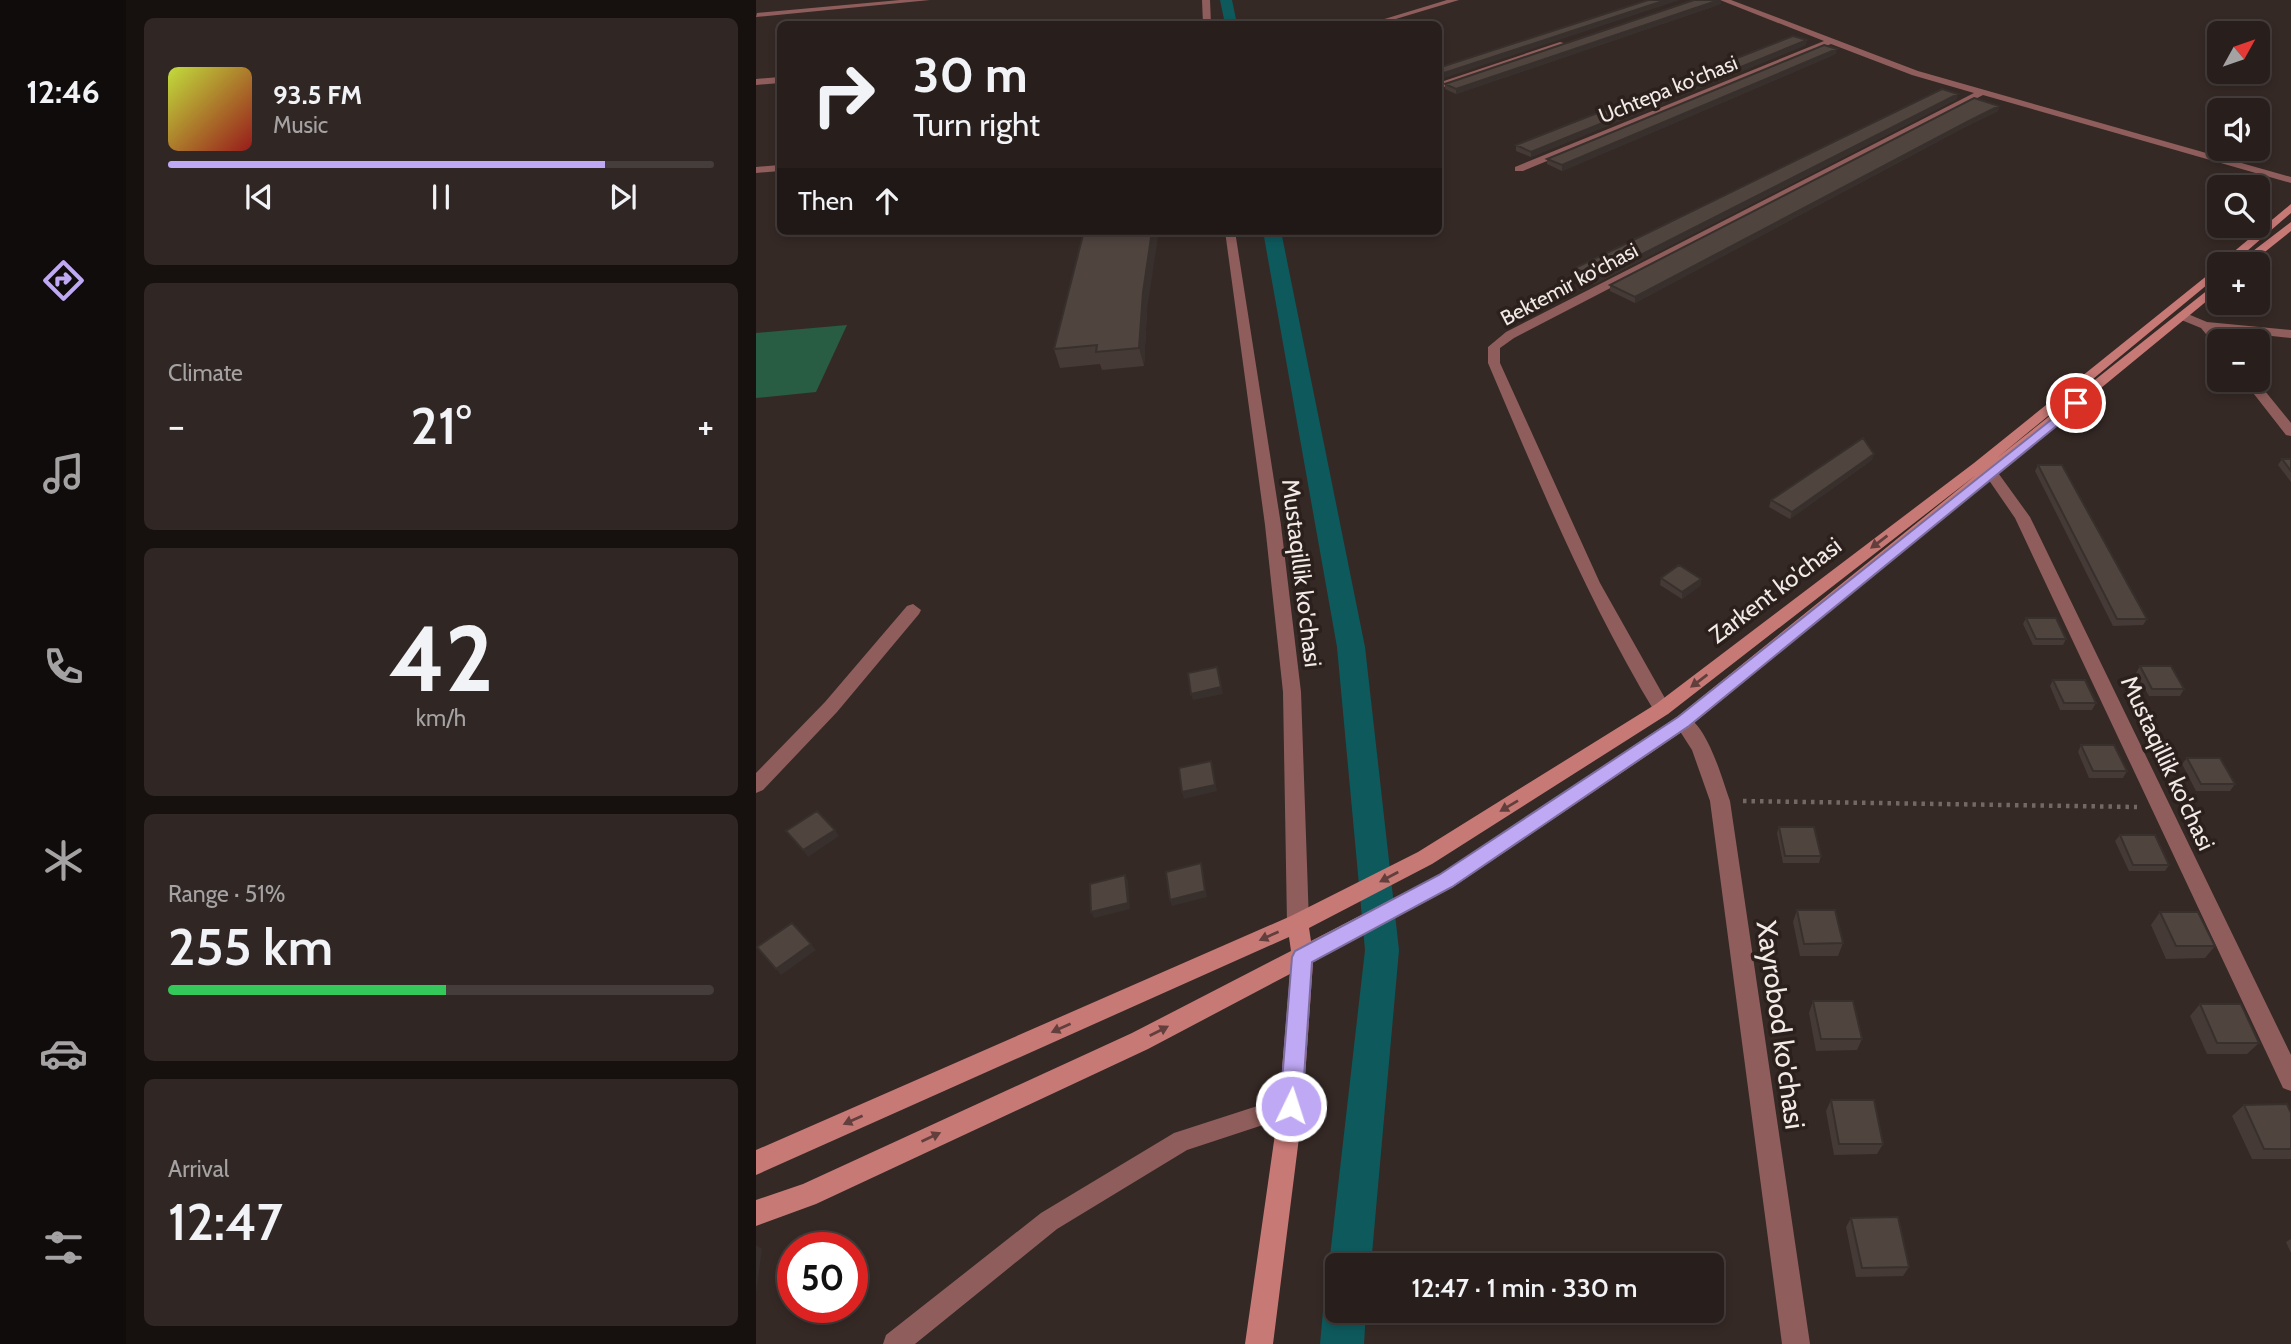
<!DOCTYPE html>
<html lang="en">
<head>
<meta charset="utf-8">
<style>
  body { margin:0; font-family:Cabin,sans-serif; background:#302725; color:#f1f3f6; height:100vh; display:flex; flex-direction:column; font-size:26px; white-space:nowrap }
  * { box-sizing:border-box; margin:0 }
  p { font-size:23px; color:#a5a2a3 }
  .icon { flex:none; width:38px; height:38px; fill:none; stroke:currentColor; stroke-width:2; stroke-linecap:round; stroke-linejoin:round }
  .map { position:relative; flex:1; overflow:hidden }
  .sheet { display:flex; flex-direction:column; gap:18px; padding:18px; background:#16110f; width:630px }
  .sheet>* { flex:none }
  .banner { position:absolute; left:21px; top:21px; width:665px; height:214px; border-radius:10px; box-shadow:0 4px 10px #0003,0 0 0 2px #443d3b; background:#281f1c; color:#f1f3f6; overflow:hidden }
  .needle { width:46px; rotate:50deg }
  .buttons { position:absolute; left:1451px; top:21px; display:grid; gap:14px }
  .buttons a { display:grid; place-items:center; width:63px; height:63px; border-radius:10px; background:#281f1c; box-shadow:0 4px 10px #0003,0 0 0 2px #443d3b; font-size:35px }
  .speed { position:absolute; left:21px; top:1232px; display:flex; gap:14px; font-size:35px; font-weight:700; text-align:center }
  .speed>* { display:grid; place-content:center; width:91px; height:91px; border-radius:50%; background:#281f1c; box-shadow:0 4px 10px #0003,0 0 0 2px #443d3b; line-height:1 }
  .speed .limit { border:10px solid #d22; background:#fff; color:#111 }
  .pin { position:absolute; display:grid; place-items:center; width:60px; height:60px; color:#fff; margin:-30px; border:4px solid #fff; border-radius:50%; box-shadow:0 2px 7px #0007 }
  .me { position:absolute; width:77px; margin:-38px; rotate:4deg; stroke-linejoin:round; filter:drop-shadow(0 0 5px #0008) }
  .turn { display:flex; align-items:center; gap:24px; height:147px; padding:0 21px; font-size:32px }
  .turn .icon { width:91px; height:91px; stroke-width:2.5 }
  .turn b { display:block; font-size:49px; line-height:60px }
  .then { display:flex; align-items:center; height:66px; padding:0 21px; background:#0003; gap:14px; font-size:26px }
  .big { font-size:52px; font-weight:600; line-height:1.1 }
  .sheet .tile { flex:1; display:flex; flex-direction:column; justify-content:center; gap:10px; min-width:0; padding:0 24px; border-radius:10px; background:#302725 }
  .sheet .dial { align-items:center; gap:0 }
  .dial b { font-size:91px; line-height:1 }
  .song { display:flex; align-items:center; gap:21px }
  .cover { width:84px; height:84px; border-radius:10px; background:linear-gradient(135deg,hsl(70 70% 55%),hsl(0 70% 35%)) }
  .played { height:7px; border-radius:4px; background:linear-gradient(90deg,#bfa8f4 80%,#443d3b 80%) }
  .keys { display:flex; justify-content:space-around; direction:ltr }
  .heat { display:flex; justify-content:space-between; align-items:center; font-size:38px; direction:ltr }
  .charge { height:10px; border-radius:5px; background:linear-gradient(90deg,#34c759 51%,#443d3b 0) }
  .trip { position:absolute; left:569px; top:1253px; width:399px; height:70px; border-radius:10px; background:#281f1c; box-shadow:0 4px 10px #0003,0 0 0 2px #443d3b; font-weight:600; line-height:70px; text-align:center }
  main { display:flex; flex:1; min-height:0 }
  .tabs { display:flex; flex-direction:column; width:126px; justify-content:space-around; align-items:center; background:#100c0b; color:#a5a2a3 }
  .tabs .icon { width:49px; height:49px }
  .tabs .selected { color:#bfa8f4 }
  .tabs b { font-size:32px; color:#f1f3f6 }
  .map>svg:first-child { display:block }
  .green { fill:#285c43 }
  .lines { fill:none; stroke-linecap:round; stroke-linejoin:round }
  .canal { fill:#0e595c; fill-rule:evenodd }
  .path { stroke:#736864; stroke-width:4.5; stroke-dasharray:3.5 5; stroke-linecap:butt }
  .service { fill:#8f5e5c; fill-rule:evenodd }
  .minor { fill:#8f5e5c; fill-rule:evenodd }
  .secondary { fill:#c77976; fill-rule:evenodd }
  .wall { fill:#453a36 }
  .shaded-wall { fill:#38302c }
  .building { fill:#50443f; stroke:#38302c; stroke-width:2 }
  .oneway { fill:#623f3c }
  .route { fill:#bfa8f4; stroke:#7c6d9f; stroke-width:2 }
  .labels { text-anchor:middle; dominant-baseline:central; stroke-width:7; stroke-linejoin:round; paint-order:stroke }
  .far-street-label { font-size:21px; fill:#f2eae7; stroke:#2b201c }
  .street-label { font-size:24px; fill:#f2eae7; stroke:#2b201c }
  .near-street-label { font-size:28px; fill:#f2eae7; stroke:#2b201c }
</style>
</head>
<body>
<main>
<nav class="tabs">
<b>12:46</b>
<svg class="icon selected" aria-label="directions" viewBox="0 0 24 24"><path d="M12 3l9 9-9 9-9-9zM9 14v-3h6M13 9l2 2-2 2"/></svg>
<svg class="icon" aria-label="music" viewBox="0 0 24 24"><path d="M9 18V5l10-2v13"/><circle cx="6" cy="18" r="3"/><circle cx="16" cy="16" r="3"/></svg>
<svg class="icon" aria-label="phone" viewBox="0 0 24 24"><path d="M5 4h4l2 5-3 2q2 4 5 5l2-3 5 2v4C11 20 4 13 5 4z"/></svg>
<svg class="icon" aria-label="climate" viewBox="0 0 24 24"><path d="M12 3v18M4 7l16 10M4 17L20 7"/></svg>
<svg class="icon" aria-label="car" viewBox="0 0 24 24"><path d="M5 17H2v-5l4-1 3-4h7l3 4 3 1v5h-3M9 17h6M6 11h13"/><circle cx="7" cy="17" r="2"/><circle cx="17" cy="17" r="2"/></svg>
<svg class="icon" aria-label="filters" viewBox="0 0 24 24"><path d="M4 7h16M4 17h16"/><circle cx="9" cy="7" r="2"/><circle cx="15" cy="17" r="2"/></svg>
</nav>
<section class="sheet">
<div class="tile">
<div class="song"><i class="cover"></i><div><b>93.5 FM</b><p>Music</p></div></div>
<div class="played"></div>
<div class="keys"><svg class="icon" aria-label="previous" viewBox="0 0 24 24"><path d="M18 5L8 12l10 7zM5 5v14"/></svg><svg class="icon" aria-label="pause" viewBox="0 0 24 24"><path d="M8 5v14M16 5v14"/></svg><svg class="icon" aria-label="next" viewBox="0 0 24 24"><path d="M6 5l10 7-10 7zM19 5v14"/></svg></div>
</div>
<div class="tile"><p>Climate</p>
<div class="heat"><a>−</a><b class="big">21°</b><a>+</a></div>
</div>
<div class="tile dial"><b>42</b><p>km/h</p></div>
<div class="tile"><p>Range · 51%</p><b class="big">255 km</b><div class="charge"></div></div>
<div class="tile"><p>Arrival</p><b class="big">12:47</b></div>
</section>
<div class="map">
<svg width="1535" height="1344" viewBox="0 0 1535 1344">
  <rect width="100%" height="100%" fill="#352925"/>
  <!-- green -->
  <path class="green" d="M91,325L60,392L0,398V333Z"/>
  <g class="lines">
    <!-- canal -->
    <path class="canal" d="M464,0H476L481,24H469Z
      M507,231H525L609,647L643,950L615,1265H581V1281L573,1265L609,950L581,647Z
      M581,1293V1311H610L608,1344H564L567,1311L574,1296Z"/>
    <!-- path -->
    <path class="path" d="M987,801L1381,807"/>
    <!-- service -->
    <path class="service" d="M535,1095L543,1099L546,1106L543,1113L431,1150L301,1229L159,1344H127L130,1335L285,1213L418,1133Z"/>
    <!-- minor -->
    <path class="minor" d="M144,0H174L0,17L1,13Z
      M446,0H454L455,24H447Z
      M691,0H703L623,24H612Z
      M964,0H975L1162,71L1535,177V183L1227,95L758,338L744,348V363L844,583L915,709L912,714H900C832,602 783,483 732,363V347L750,332L1218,93L1156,75L1075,44L767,171H759V167L1068,41Z
      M804,42L811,44L682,89V83Z
      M24,77V83L0,85V79Z
      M24,165V171L0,173V167Z
      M469,231H479L525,525L545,692L553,923L549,930L542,932L535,930L531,923L527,692L509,525Z
      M1427,312L1451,322L1535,330V338L1460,330L1469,341H1463V346L1459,345L1445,328L1423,319V313Z
      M1487,380H1500L1535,423V436L1530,435Z
      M1235,469L1240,470L1274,517L1535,1055V1091L1527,1088L1259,518L1228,473Z
      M157,604L165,610L163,614L81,712L7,790L0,793V773L69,702L151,606Z
      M927,715C951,722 966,779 974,801L1054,1344H1026L954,801L936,750L918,722L921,717Z"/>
    <!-- secondary -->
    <path class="secondary" d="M1535,204V213L1476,264H1463Z
      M1535,222V231L1505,255H1497V251Z
      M1463,266V275L1241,458L1463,281V291L933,727L697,887L557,962L547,1106L517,1344H489L523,1106L534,974L392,1049L60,1204L0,1226V1200L47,1184L376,1033L535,951L533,937L0,1175V1150L535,916L662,852L900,704L1218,463ZM1220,475L921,717L683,875L555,941L553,928L676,864L912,714Z"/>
  </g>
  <!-- wall -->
  <path class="wall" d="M965,4L700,94L689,89V84Z
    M1050,45L775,157L760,151V145Z
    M1080,54L806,171L791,164V159Z
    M1201,99L839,284L819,274V268Z
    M1243,106L1242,111L1209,127L879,303L854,291V285Z
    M391,310L388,366L346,370L344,364L304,368L298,349Z
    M1526,459H1535V482L1522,465Z
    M1116,460L1034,519L1013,507L1015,500Z
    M1282,465L1391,619L1387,625L1357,626L1279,471Z
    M905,578L945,579L944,586L926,599L904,585Z
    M1270,618L1310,639L1307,645H1277L1267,624Z
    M1384,666L1428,689L1424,696H1393L1380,673Z
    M1297,680L1340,703L1336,710H1304L1294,686Z
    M1325,745L1371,771L1367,778H1333L1322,752Z
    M1431,758L1479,784L1474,791H1440L1426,764Z
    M1023,827L1065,856L1063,863H1027L1021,833Z
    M1364,835L1413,865L1409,871H1373L1359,841Z
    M1041,910L1087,943L1082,956H1044L1037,922Z
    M1404,912L1459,946L1449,958L1410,959L1395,925Z
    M1057,1001L1106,1039L1101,1050L1060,1051L1053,1013Z
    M1444,1004L1503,1043L1491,1054H1451L1434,1016Z
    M1075,1100L1127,1144L1121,1154L1078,1155L1070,1111Z
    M1488,1105L1535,1113V1159H1496L1476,1116Z
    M1095,1218L1153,1267L1147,1276L1100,1277L1090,1227Z
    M1535,1239V1253L1530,1242Z"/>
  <!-- shaded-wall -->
  <path class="shaded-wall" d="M910,0H924L682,80V75Z
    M963,0H965V4L700,94V89Z
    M1051,40L1050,45L775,157V152Z
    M1081,49L1080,54L806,171V165Z
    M1202,94L1201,99L839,284V278Z
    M1243,106L1242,111L1209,127L879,303V297L1211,122Z
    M396,231H403L391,310L388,366L383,348L387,292Z
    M1118,454L1116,460L1034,519L1036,512Z
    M945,579L944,586L926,599V592Z
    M461,667L467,694L437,700L435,694Z
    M455,761L461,791L428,799L426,792Z
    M79,830L83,836L52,857L47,850Z
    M445,863L447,870L451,897L416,906L414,900Z
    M369,875L372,881L374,909L338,918L335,912Z
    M55,944L60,950L25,975L20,969Z
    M0,1245L6,1249L0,1294Z"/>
  <!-- building -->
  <path class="building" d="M892,0H910L682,75V68Z
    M938,0H963L700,89L689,84Z
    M1037,36L1051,40L775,152L760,145Z
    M1068,45L1081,49L806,165L791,159Z
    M1186,89L1202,94L839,278L819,268L863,247Z
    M1218,98L1243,106L1211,122L879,297L854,285Z
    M328,231H396L387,292L383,348L340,352L341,345L298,349Z
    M1107,438L1118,454L1036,512L1015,500Z
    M1526,459H1535V471Z
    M1282,465H1306L1391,619H1361Z
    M923,565L945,579L926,592L905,578Z
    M1270,618H1300L1310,639H1280Z
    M1384,666H1415L1428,689H1396Z
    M461,667L465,687L435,694L432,673Z
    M1297,680H1329L1340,703H1308Z
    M1325,745H1358L1371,771H1337Z
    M1431,758H1464L1479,784H1445Z
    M455,761L459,785L426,792L423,768Z
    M61,811L79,830L47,850L30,831Z
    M1023,827H1058L1065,856H1029Z
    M1364,835H1399L1413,865H1377Z
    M445,863L449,891L414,900L410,872Z
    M369,875L372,903L335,912L334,884Z
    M1041,910H1079L1087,943L1048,944Z
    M1404,912H1442L1459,946H1420Z
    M36,923L55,944L20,969L1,947Z
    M1057,1001H1097L1106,1039H1065Z
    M1444,1004H1485L1503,1043H1461Z
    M1075,1100H1118L1127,1144H1083Z
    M1531,1104L1535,1113V1149H1508L1488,1105Z
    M1142,1217L1153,1267L1106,1268L1095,1218Z"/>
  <!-- one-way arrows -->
  <defs><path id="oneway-solid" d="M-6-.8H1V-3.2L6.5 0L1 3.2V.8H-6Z" transform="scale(1.75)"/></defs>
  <g class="oneway">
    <use href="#oneway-solid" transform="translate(1123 542) rotate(143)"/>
    <use href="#oneway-solid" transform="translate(943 681) rotate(143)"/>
    <use href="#oneway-solid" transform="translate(753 806) rotate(149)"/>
    <use href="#oneway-solid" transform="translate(633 877) rotate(152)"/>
    <use href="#oneway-solid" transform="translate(513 936) rotate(156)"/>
    <use href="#oneway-solid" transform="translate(305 1028) rotate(156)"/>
    <use href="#oneway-solid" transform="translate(403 1031) rotate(-27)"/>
    <use href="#oneway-solid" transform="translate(97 1120) rotate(156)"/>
    <use href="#oneway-solid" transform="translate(175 1137) rotate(-25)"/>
  </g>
  <!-- route -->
  <path class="route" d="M1320,400L1327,403L1325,406L933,726L696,887L556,962L546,1106L542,1113L535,1116L527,1113L524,1106L536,957L539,951L683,875L922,717Z"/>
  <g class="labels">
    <!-- far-street labels -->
    <g class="far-street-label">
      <text transform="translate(912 89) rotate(-22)">Uchtepa ko'chasi</text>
      <text transform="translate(813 284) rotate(-28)">Bektemir ko'chasi</text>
    </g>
    <!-- street labels -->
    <g class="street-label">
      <text transform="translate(546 573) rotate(83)">Mustaqillik ko'chasi</text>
      <text transform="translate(1019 590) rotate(-37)">Zarkent ko'chasi</text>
      <text transform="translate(1412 763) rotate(65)">Mustaqillik ko'chasi</text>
    </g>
    <!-- near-street labels -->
    <g class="near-street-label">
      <text transform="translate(1025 1025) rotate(82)">Xayrobod ko'chasi</text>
    </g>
  </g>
</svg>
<div class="buttons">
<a><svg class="needle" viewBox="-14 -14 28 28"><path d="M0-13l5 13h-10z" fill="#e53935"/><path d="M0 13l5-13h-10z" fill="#a5a2a3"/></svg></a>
<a><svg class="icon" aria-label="sound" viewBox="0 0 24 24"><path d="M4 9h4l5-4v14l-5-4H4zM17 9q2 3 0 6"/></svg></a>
<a><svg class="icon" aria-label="search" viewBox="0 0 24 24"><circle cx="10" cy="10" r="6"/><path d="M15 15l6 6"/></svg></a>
<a>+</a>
<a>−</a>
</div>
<div class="speed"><div class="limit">50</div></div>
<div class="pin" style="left:1320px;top:403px;background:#d93025"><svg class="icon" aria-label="arrive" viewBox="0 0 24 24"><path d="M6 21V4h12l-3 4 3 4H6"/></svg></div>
<svg class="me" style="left:535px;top:1106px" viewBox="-20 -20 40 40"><circle r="17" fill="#bfa8f4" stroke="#fff" stroke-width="3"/><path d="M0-11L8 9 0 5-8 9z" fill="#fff"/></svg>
<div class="trip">12:47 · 1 min · 330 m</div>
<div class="banner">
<div class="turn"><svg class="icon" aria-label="right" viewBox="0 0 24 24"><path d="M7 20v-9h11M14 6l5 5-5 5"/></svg><div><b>30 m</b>Turn right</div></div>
<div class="then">Then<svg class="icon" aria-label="ahead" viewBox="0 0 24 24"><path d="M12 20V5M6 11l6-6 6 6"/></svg></div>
</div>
</div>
</main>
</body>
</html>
